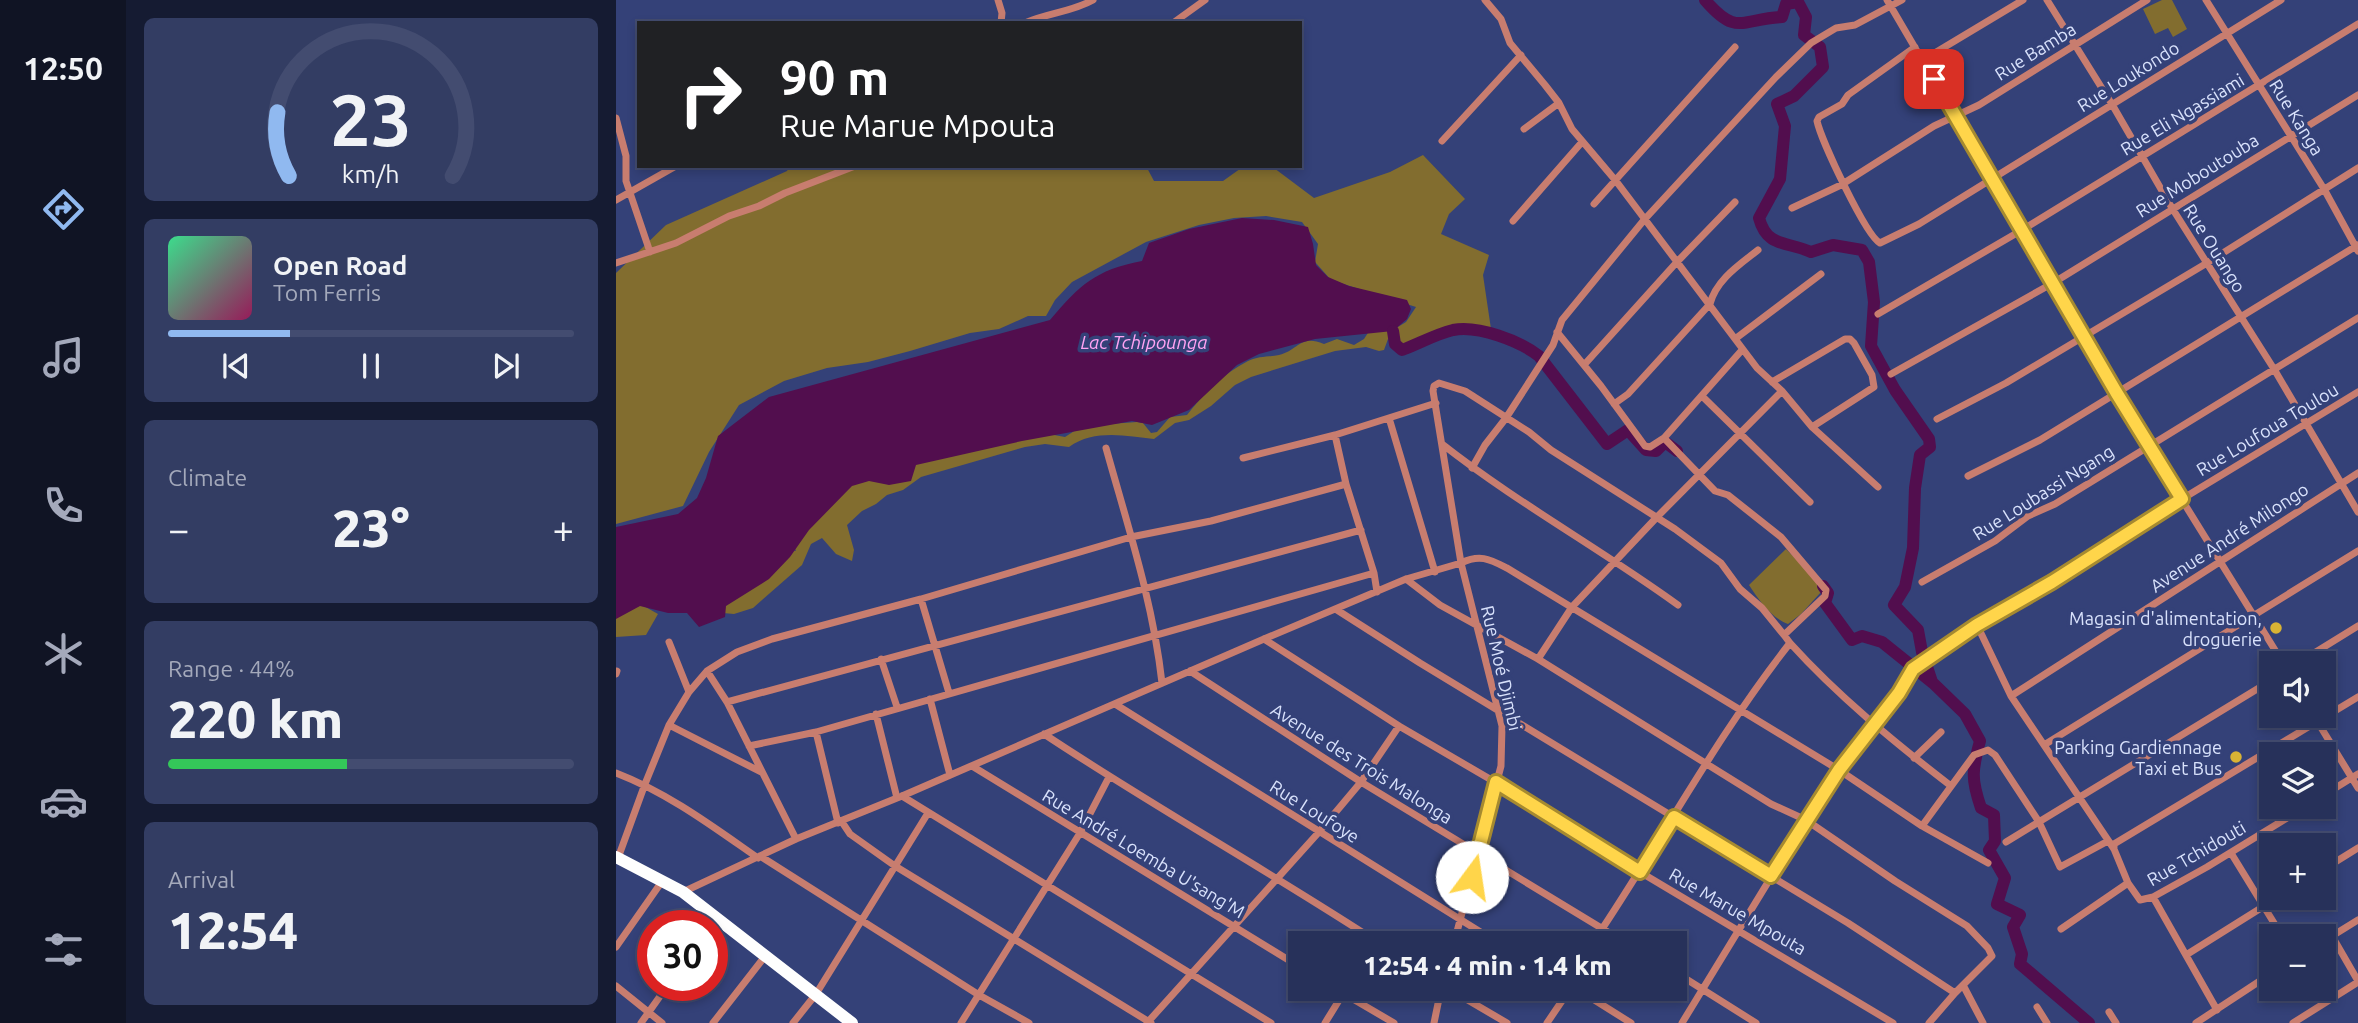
<!DOCTYPE html>
<html lang="en">
<head>
<meta charset="utf-8">
<style>
  body { margin:0; font-family:Ubuntu,sans-serif; background:#333d63; color:#f1f3f6; height:100vh; display:flex; flex-direction:column; font-size:26px; white-space:nowrap }
  * { box-sizing:border-box; margin:0 }
  p { font-size:23px; color:#a4a9bb }
  .icon { flex:none; width:38px; height:38px; fill:none; stroke:currentColor; stroke-width:2; stroke-linecap:round; stroke-linejoin:round }
  .map { position:relative; flex:1; overflow:hidden }
  .drawer { display:flex; flex-direction:column; gap:18px; padding:18px; background:#151b32; width:490px }
  .drawer>* { flex:none }
  .hud { position:absolute; left:21px; top:21px; width:665px; height:147px; border-radius:0px; box-shadow:0 4px 10px #0003,0 0 0 2px #434c70; background:#202124; color:#fff; overflow:hidden }
  .controls { position:absolute; left:1643px; top:651px; display:grid; gap:14px }
  .controls a { display:grid; place-items:center; width:77px; height:77px; border-radius:0px; background:#27315a; box-shadow:0 4px 10px #0003,0 0 0 2px #434c70; font-size:35px }
  .speed { position:absolute; left:21px; top:910px; display:flex; gap:14px; font-size:35px; font-weight:700; text-align:center }
  .speed>* { display:grid; place-content:center; width:91px; height:91px; border-radius:50%; background:#27315a; box-shadow:0 4px 10px #0003,0 0 0 2px #434c70; line-height:1 }
  .speed .limit { border:10px solid #d22; background:#fff; color:#111 }
  .pin { position:absolute; display:grid; place-items:center; width:60px; height:60px; color:#fff; margin:-30px; border-radius:14px; box-shadow:0 4px 10px #0006 }
  .me { position:absolute; width:77px; margin:-38px; rotate:14deg; stroke-linejoin:round; filter:drop-shadow(0 0 5px #0008) }
  .turn { display:flex; align-items:center; gap:24px; height:147px; padding:0 28px; font-size:32px }
  .turn .icon { width:91px; height:91px; stroke-width:2.5 }
  .turn b { display:block; font-size:49px; line-height:60px }
  .big { font-size:52px; font-weight:800; line-height:1.1 }
  .drawer .tile { flex:1; display:flex; flex-direction:column; justify-content:center; gap:10px; min-width:0; padding:0 24px; border-radius:10px; background:#333d63 }
  .drawer .dial { align-items:center; gap:0 }
  .dial svg { height:182px; overflow:visible; fill:none; stroke:#434c70; stroke-width:7; stroke-linecap:round; text-anchor:middle }
  .dial text { fill:#f1f3f6; stroke:none }
  .song { display:flex; align-items:center; gap:21px }
  .cover { width:84px; height:84px; border-radius:10px; background:linear-gradient(135deg,hsl(150 70% 55%),hsl(330 70% 35%)) }
  .played { height:7px; border-radius:4px; background:linear-gradient(90deg,#90b9f0 30%,#434c70 30%) }
  .keys { display:flex; justify-content:space-around; direction:ltr }
  .heat { display:flex; justify-content:space-between; align-items:center; font-size:38px; direction:ltr }
  .charge { height:10px; border-radius:5px; background:linear-gradient(90deg,#34c759 44%,#434c70 0) }
  .trip { position:absolute; left:672px; top:931px; width:399px; height:70px; border-radius:0px; background:#27315a; box-shadow:0 4px 10px #0003,0 0 0 2px #434c70; font-weight:800; line-height:70px; text-align:center }
  main { display:flex; flex:1; min-height:0 }
  .menu { display:flex; flex-direction:column; width:126px; justify-content:space-around; align-items:center; background:#101424; color:#a4a9bb }
  .menu .icon { width:49px; height:49px }
  .menu .current { color:#90b9f0 }
  .menu b { font-size:32px; color:#f1f3f6 }
  .map>svg:first-child { display:block }
  .green { fill:#826d2f }
  .water { fill:#520e4e }
  .lines { fill:none; stroke-linecap:round; stroke-linejoin:round }
  .river { stroke:#520e4e; stroke-width:12 }
  .street { stroke:#c87d6f; stroke-width:7 }
  .highway { stroke:#fefefe; stroke-width:12 }
  .route-casing { stroke:#a68a30; stroke-width:18 }
  .route { stroke:#ffd54a; stroke-width:12 }
  .poi-dot { fill:#d9b334; stroke:#344178; stroke-width:2.5 }
  .labels { text-anchor:middle; dominant-baseline:central; stroke-width:7; stroke-linejoin:round; paint-order:stroke }
  .street-label { font-size:18px; fill:#d9e2fc; stroke:#344178 }
  .poi-label { font-size:18px; fill:#d9e2fc; stroke:#344178; text-anchor:end }
  .water-label { font-size:19px; font-style:italic; fill:#ffa2f3; stroke:#344178 }
</style>
</head>
<body>
<main>
<nav class="menu">
<b>12:50</b>
<svg class="icon current" aria-label="directions" viewBox="0 0 24 24"><path d="M12 3l9 9-9 9-9-9zM9 14v-3h6M13 9l2 2-2 2"/></svg>
<svg class="icon" aria-label="music" viewBox="0 0 24 24"><path d="M9 18V5l10-2v13"/><circle cx="6" cy="18" r="3"/><circle cx="16" cy="16" r="3"/></svg>
<svg class="icon" aria-label="phone" viewBox="0 0 24 24"><path d="M5 4h4l2 5-3 2q2 4 5 5l2-3 5 2v4C11 20 4 13 5 4z"/></svg>
<svg class="icon" aria-label="climate" viewBox="0 0 24 24"><path d="M12 3v18M4 7l16 10M4 17L20 7"/></svg>
<svg class="icon" aria-label="car" viewBox="0 0 24 24"><path d="M5 17H2v-5l4-1 3-4h7l3 4 3 1v5h-3M9 17h6M6 11h13"/><circle cx="7" cy="17" r="2"/><circle cx="17" cy="17" r="2"/></svg>
<svg class="icon" aria-label="filters" viewBox="0 0 24 24"><path d="M4 7h16M4 17h16"/><circle cx="9" cy="7" r="2"/><circle cx="15" cy="17" r="2"/></svg>
</nav>
<section class="drawer">
<div class="tile dial"><svg viewBox="0 0 100 80">
<path d="M14 69A42 42 0 1 1 86 69"/>
<path d="M14 69A42 42 0 0 1 9 41" stroke="#90b9f0"/>
<text x="50" y="56" font-size="32" font-weight="700">23</text>
<text x="50" y="72" font-size="11">km/h</text>
</svg></div>
<div class="tile">
<div class="song"><i class="cover"></i><div><b>Open Road</b><p>Tom Ferris</p></div></div>
<div class="played"></div>
<div class="keys"><svg class="icon" aria-label="previous" viewBox="0 0 24 24"><path d="M18 5L8 12l10 7zM5 5v14"/></svg><svg class="icon" aria-label="pause" viewBox="0 0 24 24"><path d="M8 5v14M16 5v14"/></svg><svg class="icon" aria-label="next" viewBox="0 0 24 24"><path d="M6 5l10 7-10 7zM19 5v14"/></svg></div>
</div>
<div class="tile"><p>Climate</p>
<div class="heat"><a>−</a><b class="big">23°</b><a>+</a></div>
</div>
<div class="tile"><p>Range · 44%</p><b class="big">220 km</b><div class="charge"></div></div>
<div class="tile"><p>Arrival</p><b class="big">12:54</b></div>
</section>
<div class="map">
<svg width="1742" height="1023" viewBox="0 0 1742 1023">
  <rect width="100%" height="100%" fill="#344178"/>
  <!-- green -->
  <path class="green" d="M1546,0H1556L1571,29L1557,37L1552,28L1539,34L1527,9Z
    M807,155L849,199L833,214L825,234L873,255L867,275L875,329L817,339L793,346L772,339L768,350L763,351L750,347L719,351L635,377L619,385L595,406L573,420L559,423L538,439C510,436 478,429 453,447L429,444L409,447L305,477L287,490L271,495L260,504L246,511L231,525L238,550L236,561L220,554L206,538L195,544L186,565L137,608L118,614L107,613L105,603L141,579L158,573L167,548L180,551L177,544L231,486L297,461L427,433L449,437L466,426L521,422L527,423L535,433L541,432L554,417L571,415C587,394 608,373 632,361C642,356 653,357 663,355C683,350 684,334 708,344L721,339L738,345L748,339L757,325L772,328V333L790,322L800,307L715,280L699,262L702,244L686,222L650,216L618,218L583,225L530,242L456,282L439,300L430,316H412L383,329L354,333L294,351L252,362L211,368L168,381L123,405L93,452L67,506L0,524V273L50,225L171,171L174,166H530L538,181H607L628,166L658,168L698,198L774,172Z
    M1170,549L1203,582L1206,591L1185,614L1172,624C1155,618 1142,599 1133,585Z
    M26,605L42,614L30,635L0,637V614Z"/>
  <!-- water -->
  <path class="water" d="M626,218L658,220L692,227L697,244L700,265L712,277L733,286L791,300L795,309L791,319L777,331L699,339L643,354L621,365L573,410L536,425L516,421L406,441L300,465L295,481L273,485L253,481L236,486L193,530L174,557L153,579L110,606L109,617L83,627L71,613H52L24,606L0,619V527L62,514L81,498L90,478L102,436L153,397L434,320C464,285 479,270 526,261L533,243L573,229Z"/>
  <g class="lines">
    <!-- river -->
    <path class="river" d="M1089,0C1121,37 1125,19 1166,17L1170,4L1182,2L1190,17L1188,35L1204,47L1207,67L1178,96L1161,104L1169,126L1164,179L1143,218C1151,248 1171,241 1195,252L1217,245L1246,250L1253,262L1258,302L1255,346L1279,390L1313,439L1314,447L1304,455L1299,488L1297,548L1289,587L1278,605L1302,630L1306,652L1316,682
      M777,331L779,344L786,350C802,344 820,334 837,330C862,325 904,341 923,356L991,444L1012,430L1030,450L1040,451L1049,442L1061,451
      M1207,586L1212,593L1209,603L1236,640L1246,636L1266,642L1317,683L1349,714L1364,741C1356,770 1355,779 1365,808L1378,815L1379,841L1373,850L1389,878L1381,904L1404,915L1397,927L1406,954L1404,964L1473,1023"/>
    <!-- street -->
    <path class="street" d="M382,0L386,13L385,23
      M869,0L885,19L894,43L929,85L943,103L956,129L1000,181L1141,368L1166,391L1196,427L1262,487
      M1271,0L1532,445L1667,663
      M1431,0L1497,106L1556,208L1658,369L1742,512
      M1590,0L1708,189L1742,251
      M409,23C431,13 456,12 477,0
      M557,23L589,0
      M1299,47L1232,95L1226,104L1203,117L1201,121C1205,140 1250,236 1264,243L1303,224L1665,0
      M1307,60L1407,0
      M0,118L10,156V181L34,252
      M908,129L943,103
      M826,141L905,55
      M0,200L60,166
      M978,204L1119,47
      M1176,208L1225,185L1318,126L1363,105L1531,0
      M897,221L966,142
      M0,263L60,243L113,216L143,206L169,193L239,166
      M1262,314L1406,230L1742,24
      M941,332L985,386L1029,446L1034,447L1048,438L1099,491L1112,495L1165,537L1210,590L1209,596L1168,635L1174,643C1103,733 1049,834 986,929
      M1119,339L1205,274
      M968,365L1060,263L1119,202
      M1275,374L1437,283L1742,95
      M1156,382L1229,339H1234L1238,343L1256,375L1258,387L1196,427
      M1087,397L1194,502
      M998,404L1012,394L1094,304C1100,280 1123,265 1142,250
      M773,418L819,572
      M1321,419L1390,383L1591,263L1742,168
      M719,435L730,484L758,573L761,592
      M1048,438L1126,350
      M826,444C901,503 985,549 1062,605
      M490,448C512,527 537,602 546,683
      M627,458L719,435L820,403
      M856,468L869,445L890,418L937,345L946,320L1028,220L1160,77L1195,43L1220,28L1239,25L1286,0
      M1352,476L1424,440L1742,245
      M790,579L824,605L922,659L1155,804L1190,820L1279,881L1351,926L1372,948L1376,956L1339,993L1313,1023
      M1306,582L1379,541L1412,516L1439,504L1742,318
      M305,599L333,693
      M721,610L804,663L1232,923L1339,993
      M1361,625L1395,696L1498,849L1512,883L1524,900L1537,897L1591,867L1689,807
      M648,639L783,726L944,820L1024,872L1277,1023
      M53,642L73,692
      M1174,643C1222,696 1278,742 1335,786
      M265,659L281,707
      M922,659L956,607L1041,517L1166,391
      M1682,663L1742,626
      M91,671L111,702L180,839
      M574,671L745,782L1010,943
      M0,674L1,671
      M1395,696L1742,473
      M314,699L334,775
      M111,702L745,530
      M499,704L882,943
      M260,714L281,798
      M1698,716L1742,788
      M53,725L145,772
      M200,732L222,823
      M428,734C538,807 653,871 763,943
      M1428,745L1742,551
      M133,746L200,732L758,573
      M1298,758L1325,732
      M356,766L684,967
      M0,773C52,793 96,826 142,858
      M1708,795L1742,774
      M286,796L655,1023
      M226,822L234,834L279,866L535,1023
      M1306,826L1358,755L1372,750L1379,755L1423,822L1444,867L1492,841
      M1390,842L1656,680
      M1498,849V844L1742,697
      M1615,853L1666,936
      M144,856L363,995L413,1023
      M2,858L29,784L53,725L73,692L91,671L121,652L156,639L305,599L515,537L595,521L730,484
      M1708,869L1742,848
      M67,892L180,839L286,796L648,639L790,579L845,563L817,391L818,386L823,383L849,391L913,432L935,450L1059,529L1105,563L1124,589L1146,608L1168,635
      M1537,897L1601,1010
      M1445,929L1512,883
      M1716,936L1742,981
      M1708,941L1742,920
      M838,943L885,766L886,726L845,563C864,554 873,559 891,568L1223,770L1306,826L1372,863
      M0,947L47,880
      M1570,955L1661,898
      M1059,972L1140,1023
      M1347,985L1367,1023
      M0,986L46,1023
      M720,989L778,1023
      M833,989L891,1023
      M961,989L1015,1023
      M1421,1007L1431,1023
      M1493,1012L1500,1023
      M25,1023L52,985
      M97,1023L150,955
      M177,1023L200,994L312,813
      M345,1023L464,833L493,777
      M531,1023L703,832L745,782L783,726
      M709,1023L730,989
      M818,1023L825,989
      M931,1023L954,989
      M1066,1023L1190,820L1223,770L1283,693L1297,669L1318,653L1402,599L1435,582L1487,547L1742,392
      M1580,1023L1656,973
      M1677,1023L1742,982"/>
    <!-- highway -->
    <path class="highway" d="M0,857L67,892L236,1023"/>
  </g>
  <g class="lines">
    <defs>
      <path id="route" d="M856,877L880,782L1024,872L1058,817L1155,876L1223,770L1283,693L1297,669L1361,625L1436,582L1566,499L1500,392L1318,79"/>
    </defs>
    <!-- route casing -->
    <use href="#route" class="route-casing"/>
    <!-- route -->
    <use href="#route" class="route"/>
  </g>
  <!-- markers -->
  <g class="poi-dot">
    <circle cx="1660" cy="628" r="7"/>
    <circle cx="1620" cy="757" r="7"/>
  </g>
  <g class="labels">
    <!-- street labels -->
    <g class="street-label">
      <text transform="translate(1419 51) rotate(-32)">Rue Bamba</text>
      <text transform="translate(1512 76) rotate(-32)">Rue Loukondo</text>
      <text transform="translate(1566 114) rotate(-31)">Rue Eli Ngassiami</text>
      <text transform="translate(1681 117) rotate(58)">Rue Kanga</text>
      <text transform="translate(1581 175) rotate(-32)">Rue Moboutouba</text>
      <text transform="translate(1599 248) rotate(58)">Rue Ouango</text>
      <text transform="translate(1651 429) rotate(-31)">Rue Loufoua Toulou</text>
      <text transform="translate(1427 492) rotate(-32)">Rue Loubassi Ngang</text>
      <text transform="translate(1613 537) rotate(-33)">Avenue André Milongo</text>
      <text transform="translate(886 668) rotate(77)">Rue Moé Djimbi</text>
      <text transform="translate(746 763) rotate(32)">Avenue des Trois Malonga</text>
      <text transform="translate(699 811) rotate(32)">Rue Loufoye</text>
      <text transform="translate(528 853) rotate(31)">Rue André Loemba U'sang'M</text>
      <text transform="translate(1580 853) rotate(-30)">Rue Tchidouti</text>
      <text transform="translate(1122 911) rotate(30)">Rue Marue Mpouta</text>
    </g>
    <!-- poi labels -->
    <g class="poi-label">
      <text x="1646" y="618">Magasin d'alimentation,<tspan x="1646" dy="21">droguerie</tspan></text>
      <text x="1606" y="747">Parking Gardiennage<tspan x="1606" dy="21">Taxi et Bus</tspan></text>
    </g>
    <!-- water labels -->
    <g class="water-label">
      <text x="528" y="342">Lac Tchipounga</text>
    </g>
  </g>
</svg>
<div class="controls">
<a><svg class="icon" aria-label="sound" viewBox="0 0 24 24"><path d="M4 9h4l5-4v14l-5-4H4zM17 9q2 3 0 6"/></svg></a>
<a><svg class="icon" aria-label="layers" viewBox="0 0 24 24"><path d="M12 4l9 5-9 5-9-5zM3 14l9 5 9-5"/></svg></a>
<a>+</a>
<a>−</a>
</div>
<div class="speed"><div class="limit">30</div></div>
<div class="pin" style="left:1318px;top:79px;background:#d93025"><svg class="icon" aria-label="arrive" viewBox="0 0 24 24"><path d="M6 21V4h12l-3 4 3 4H6"/></svg></div>
<svg class="me" style="left:856px;top:877px" viewBox="-20 -20 40 40"><circle r="19" fill="#fff"/><path d="M0-13L10 11 0 6-10 11z" fill="#ffd54a"/></svg>
<div class="trip">12:54 · 4 min · 1.4 km</div>
<div class="hud">
<div class="turn"><svg class="icon" aria-label="right" viewBox="0 0 24 24"><path d="M7 20v-9h11M14 6l5 5-5 5"/></svg><div><b>90 m</b>Rue Marue Mpouta</div></div>
</div>
</div>
</main>
</body>
</html>
